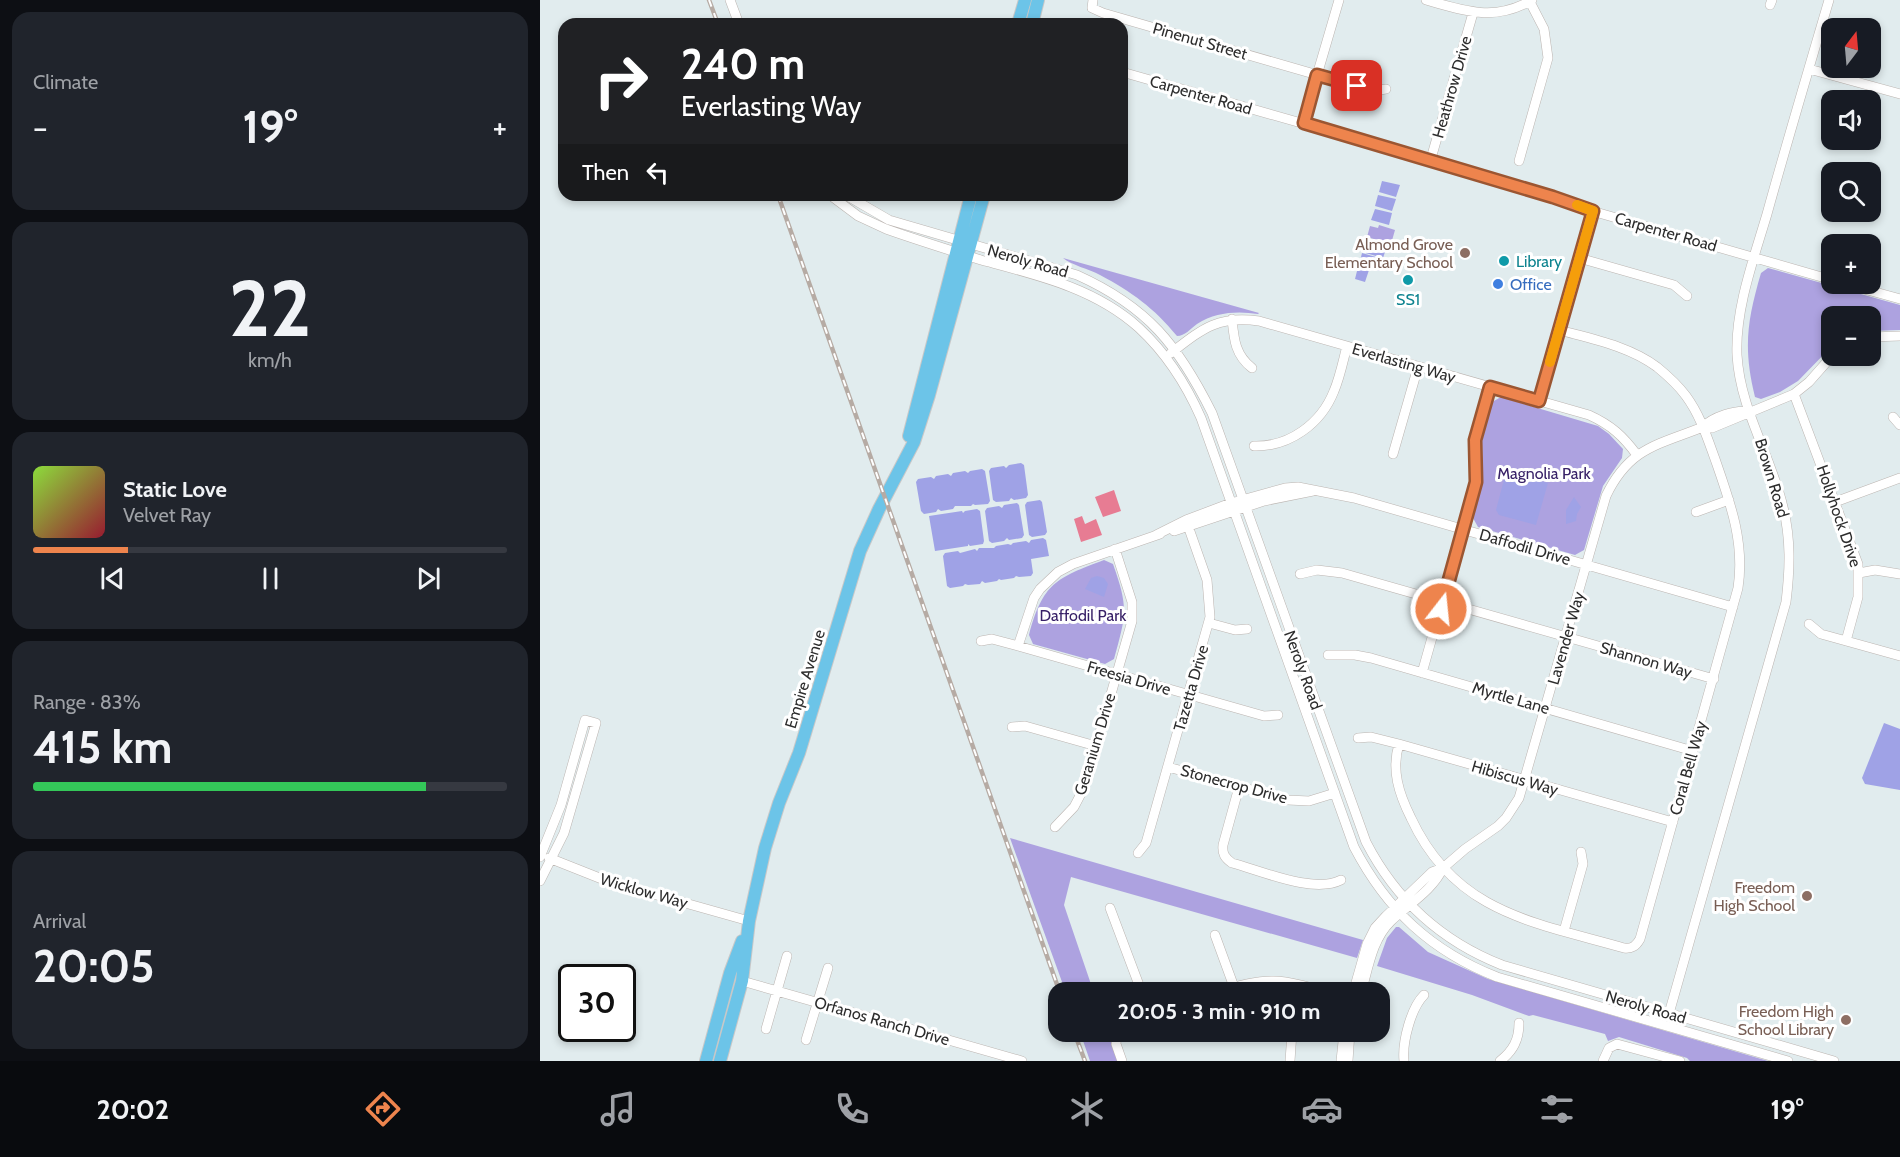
<!DOCTYPE html>
<html lang="en">
<head>
<meta charset="utf-8">
<style>
  body { margin:0; font-family:Cabin,sans-serif; background:#20242c; color:#f1f3f6; height:100vh; display:flex; flex-direction:column; font-size:22px; white-space:nowrap }
  * { box-sizing:border-box; margin:0 }
  p { font-size:20px; color:#9ea1a6 }
  .icon { flex:none; width:33px; height:33px; fill:none; stroke:currentColor; stroke-width:2; stroke-linecap:round; stroke-linejoin:round }
  .map { position:relative; flex:1; overflow:hidden }
  .sheet { display:flex; flex-direction:column; gap:12px; padding:12px; background:#0d0f14; width:540px }
  .sheet>* { flex:none }
  .guide { position:absolute; left:18px; top:18px; width:570px; height:183px; border-radius:18px; box-shadow:0 3px 9px #0003; background:#202124; color:#fff; overflow:hidden }
  .needle { width:39px; rotate:16deg }
  .fabs { position:absolute; left:1281px; top:18px; display:grid; gap:12px }
  .fabs a { display:grid; place-items:center; width:60px; height:60px; border-radius:12px; background:#171b24; box-shadow:0 3px 9px #0003; font-size:30px }
  .speed { position:absolute; left:18px; top:964px; display:flex; gap:12px; font-size:30px; font-weight:700; text-align:center }
  .speed>* { display:grid; place-content:center; width:78px; height:78px; border-radius:50%; background:#171b24; box-shadow:0 3px 9px #0003; line-height:1 }
  .speed .limit { border:3px solid #111; border-radius:9px; background:#fff; color:#111 }
  .pin { position:absolute; display:grid; place-items:center; width:51px; height:51px; color:#fff; margin:-26px; border-radius:12px; box-shadow:0 3px 9px #0006 }
  .me { position:absolute; width:66px; margin:-33px; rotate:16deg; stroke-linejoin:round; filter:drop-shadow(0 0 4px #0008) }
  .turn { display:flex; align-items:center; gap:21px; height:126px; padding:0 24px; font-size:27px }
  .turn .icon { width:78px; height:78px; stroke-width:2.5 }
  .turn b { display:block; font-size:42px; line-height:51px }
  .then { display:flex; align-items:center; height:57px; padding:0 24px; background:#0003; gap:12px; font-size:22px }
  .big { font-size:45px; font-weight:800; line-height:1.1 }
  .sheet .widget { flex:1; display:flex; flex-direction:column; justify-content:center; gap:9px; min-width:0; padding:0 21px; border-radius:18px; background:#20242c }
  .sheet .dial { align-items:center; gap:0 }
  .dial b { font-size:78px; line-height:1 }
  .song { display:flex; align-items:center; gap:18px }
  .cover { width:72px; height:72px; border-radius:9px; background:linear-gradient(135deg,hsl(90 70% 55%),hsl(350 70% 35%)) }
  .played { height:6px; border-radius:3px; background:linear-gradient(90deg,#ee844d 20%,#363941 20%) }
  .keys { display:flex; justify-content:space-around; direction:ltr }
  .heat { display:flex; justify-content:space-between; align-items:center; font-size:33px; direction:ltr }
  .charge { height:9px; border-radius:4px; background:linear-gradient(90deg,#34c759 83%,#363941 0) }
  .trip { position:absolute; left:508px; top:982px; width:342px; height:60px; border-radius:18px; background:#171b24; box-shadow:0 3px 9px #0003; font-weight:800; line-height:60px; text-align:center }
  .dock { display:flex; height:96px; justify-content:space-around; align-items:center; background:#090b0e; color:#9ea1a6 }
  .dock .icon { width:42px; height:42px }
  .dock .on { color:#ee844d }
  .dock b { font-size:27px; color:#f1f3f6 }
  main { display:flex; flex:1; min-height:0 }
  .map>svg:first-child { display:block }
  .green { fill:#ada2e0 }
  .pitch { fill:#9fa2e6 }
  .water { fill:#e77c93 }
  .lines { fill:none; stroke-linecap:round; stroke-linejoin:round }
  .minor-casing { stroke:#bcb5b1; stroke-width:10 }
  .major-casing { stroke:#c8c8c8; stroke-width:14 }
  .minor { stroke:#fff; stroke-width:9 }
  .major { stroke:#6cc4e8; stroke-width:12 }
  .rail-casing { stroke:#b6aba4; stroke-width:4.5 }
  .rail { stroke:#fff; stroke-width:2; stroke-dasharray:7; stroke-linecap:butt }
  .route-casing { stroke:#9b5632; stroke-width:15 }
  .route { stroke:#ee844d; stroke-width:10 }
  .slow { stroke:#f59e0b; stroke-width:10 }
  .education-dot { fill:#8d6e63; stroke:#fff; stroke-width:2 }
  .culture-dot { fill:#0f9aa8; stroke:#fff; stroke-width:2 }
  .shop-dot { fill:#3f7fe0; stroke:#fff; stroke-width:2 }
  .labels { text-anchor:middle; dominant-baseline:central; stroke-width:6; stroke-linejoin:round; paint-order:stroke }
  .street-label { font-size:16px; fill:#2d2d2d; stroke:#fff }
  .education-label { font-size:16px; fill:#785e54; stroke:#fff; text-anchor:end }
  .culture-label { font-size:16px; fill:#0d838f; stroke:#fff; text-anchor:start }
  .shop-label { font-size:16px; fill:#366cbe; stroke:#fff; text-anchor:start }
  .park-label { font-size:16px; fill:#372067; stroke:#fff }
</style>
</head>
<body>
<main>
<section class="sheet">
<div class="widget"><p>Climate</p>
<div class="heat"><a>−</a><b class="big">19°</b><a>+</a></div>
</div>
<div class="widget dial"><b>22</b><p>km/h</p></div>
<div class="widget">
<div class="song"><i class="cover"></i><div><b>Static Love</b><p>Velvet Ray</p></div></div>
<div class="played"></div>
<div class="keys"><svg class="icon" aria-label="previous" viewBox="0 0 24 24"><path d="M18 5L8 12l10 7zM5 5v14"/></svg><svg class="icon" aria-label="pause" viewBox="0 0 24 24"><path d="M8 5v14M16 5v14"/></svg><svg class="icon" aria-label="next" viewBox="0 0 24 24"><path d="M6 5l10 7-10 7zM19 5v14"/></svg></div>
</div>
<div class="widget"><p>Range · 83%</p><b class="big">415 km</b><div class="charge"></div></div>
<div class="widget"><p>Arrival</p><b class="big">20:05</b></div>
</section>
<div class="map">
<svg width="1360" height="1061" viewBox="0 0 1360 1061">
  <rect width="100%" height="100%" fill="#e1ecee"/>
  <!-- green -->
  <path class="green" d="M839,225L855,230L851,244L827,237L830,226L838,228Z
    M523,258L719,313L718,314C697,311 676,312 657,324C650,329 645,336 637,336C614,308 592,292 560,275C549,269 531,265 523,258Z
    M1228,268L1360,305V330L1331,331L1330,316H1292L1291,347L1258,381L1240,392L1221,399L1215,397C1203,348 1207,321 1221,273Z
    M961,397L1058,426L1069,434L1083,449L1082,458L1063,486L1044,550L1035,555L938,527L933,518L943,477L942,441L952,402Z
    M564,560L573,564C589,609 586,615 574,659L565,664L493,644L489,635C503,583 516,578 564,560Z
    M470,838L823,940L817,958L531,877L524,905L554,993H526Z
    M856,927H859L888,952L948,979L1228,1061H1150L1147,1058L1079,1037L1068,1041L1065,1034L993,1015L989,1016L932,995L837,966L847,938Z
    M540,1032H568L578,1061H550Z"/>
  <!-- pitch -->
  <path class="pitch" d="M842,181L860,185L856,197L839,192Z
    M838,195L856,199L852,211L835,206Z
    M835,209L852,213L849,225L831,220Z
    M826,240L847,246L843,258L822,252Z
    M822,253L843,259L840,271L819,265Z
    M818,267L829,270L825,282L815,279Z
    M481,463L484,465L488,495L486,498L474,500L471,498L469,501L456,502L453,500L449,471L451,468L464,466L466,468L469,465Z
    M442,469L445,471L450,501L448,504L435,505L433,504L431,506H415L413,509L401,511L398,509L396,512L384,514L381,511L376,482L378,479L391,477L394,479L396,476L408,474L411,476L413,473L425,471L428,473L430,471Z
    M966,472L1008,483L996,525L959,515L956,510Z
    M1034,497L1041,507L1037,514L1036,521L1026,524V510Z
    M500,500L502,502L507,532L505,535L492,537L489,535L485,505L487,502Z
    M477,503L479,505L484,535L482,538L469,540L467,538L464,541L452,543L449,541L445,511L447,508L459,506L462,508L464,505Z
    M437,509L440,511L444,541L443,544L430,546L428,544V546L395,551L389,516L422,511L423,513L425,511Z
    M503,538L506,540L509,556L491,559L493,573L491,576L479,577L476,576L474,578L461,580L459,579L457,581L445,583L442,581L440,584L428,585L425,584L423,586L410,588L407,586L403,556L405,553L418,551L420,553L435,549L437,551L439,548H454L456,546L468,544L471,545L473,543L486,541L489,543L491,540Z
    M557,576L564,578L568,584L564,597L545,589L551,578Z
    M1344,723L1360,729V790L1325,784L1322,778Z"/>
  <!-- water -->
  <path class="water" d="M574,490L581,511L563,517L555,497Z
    M542,516L545,524L556,519L562,535L541,542L534,519Z"/>
  <g class="lines">
    <defs>
      <path id="minor" d="M190,0L199,24
        M553,0L552,8L563,13L833,91L846,89
        M886,0C926,11 954,22 992,0
        M1230,5L1232,0
        M1269,69L1360,94
        M582,72L849,148L1013,197L1052,211L1292,280
        M763,123L799,0
        M979,161L1008,58L1004,29L990,2
        M890,162L933,13
        M290,195L318,216L346,229C377,240 409,250 441,260C497,275 555,288 599,328C626,353 646,384 661,418L814,847C847,910 891,951 957,977L1248,1061
        M306,195L349,220L537,275C608,307 638,345 672,413L826,842C856,900 901,941 962,965L1294,1061
        M1039,258L1134,285L1147,296
        M1306,284L1360,299
        M692,319C694,339 695,355 712,368
        M1330,337L1360,336
        M631,353C662,329 678,315 719,321L1049,415C1071,425 1083,436 1097,455
        M1254,394L1318,564V597L1306,641
        M999,401L1052,211
        M1353,417L1360,425
        M1163,427L1172,428L1254,394L1269,382L1292,356
        M714,446C749,447 781,424 794,391C800,377 803,361 807,346
        M853,454L878,367
        M1295,502L1360,478
        M1156,512L1189,500
        M634,531L724,501L773,491
        M616,535L646,520L691,503L745,488L758,487L814,498L1193,607
        M1319,573L1335,570L1360,574
        M760,574L777,570L802,573L1174,679
        M669,623L695,630L707,629
        M1269,624L1281,634L1360,656
        M441,641L452,639L478,646L724,716L738,715
        M478,646L494,598L500,589L518,572L533,564L620,534
        M788,655H815L831,658L1153,751
        M882,673L936,482L935,440L950,387
        M472,727L485,726L556,746
        M818,738L831,737L859,744L1133,822
        M859,744C851,770 859,794 871,818C915,913 993,922 1084,948C1092,949 1096,946 1100,939L1198,588C1205,542 1190,502 1175,459C1167,437 1160,415 1146,396C1138,385 1128,376 1117,367C1089,346 1052,339 1019,330
        M628,767L748,800L769,801L795,793
        M699,787L683,845C682,854 685,858 692,863C722,871 773,894 801,880
        M515,827L534,807L544,788L592,621V602L575,549
        M598,853L606,843L670,617L667,580L647,523
        M0,857L21,805L45,720L56,723L24,833L0,881
        M9,858L67,881L209,921
        M570,908L602,993
        M1024,931L1043,864L1041,852
        M675,935L694,987
        M202,981L482,1061
        M676,993C727,975 741,979 791,993
        M813,993L827,944L835,928L846,916L892,872L903,868L925,849L958,826L966,818L979,798L1066,496C1089,448 1117,445 1163,427C1173,417 1196,409 1210,412
        M821,993C828,969 832,939 851,921C869,904 893,890 903,868
        M1128,1017L1246,602C1250,569 1251,539 1243,507C1231,456 1200,409 1197,355C1195,309 1214,258 1227,214C1247,142 1268,71 1289,0
        M226,1029L247,956
        M577,1032L576,1044L582,1061
        M266,1040L288,968
        M750,1061L752,1032
        M801,1061L804,1032
        M808,1061L810,1032
        M864,1061C862,1042 871,1008 884,995
        M960,1061C973,1051 979,1040 979,1023
        M1063,1061L1069,1048L1077,1044L1140,1061"/>
      <path id="major" d="M478,24L485,0
        M492,24L498,0
        M369,436L431,195
        M166,1061L190,973L202,941
        M180,1061L202,981L209,921L225,848L239,803L259,753L320,551L339,509L374,442L389,395L444,195"/>
    </defs>
    <!-- minor casing -->
    <use href="#minor" class="minor-casing"/>
    <!-- major casing -->
    <use href="#major" class="major-casing"/>
    <!-- minor -->
    <use href="#minor" class="minor"/>
    <!-- major -->
    <use href="#major" class="major"/>
    <defs>
      <path id="rail" d="M169,0L178,24
        M238,195L520,993
        M534,1032L545,1061"/>
    </defs>
    <!-- rail casing -->
    <use href="#rail" class="rail-casing"/>
    <!-- rail -->
    <use href="#rail" class="rail"/>
  </g>
  <g class="lines">
    <defs>
      <path id="route" d="M817,86L777,75L764,123L1013,197L1053,211L999,401L950,387L935,440L936,482L901,609"/>
    </defs>
    <!-- route casing -->
    <use href="#route" class="route-casing"/>
    <!-- route -->
    <use href="#route" class="route"/>
    <!-- slow -->
    <path class="slow" d="M1010,362L1053,211L1037,205"/>
  </g>
  <!-- markers -->
  <g class="education-dot">
    <circle cx="925" cy="253" r="6"/>
    <circle cx="1267" cy="896" r="6"/>
    <circle cx="1306" cy="1020" r="6"/>
  </g>
  <g class="culture-dot">
    <circle cx="964" cy="261" r="6"/>
    <circle cx="868" cy="280" r="6"/>
  </g>
  <circle class="shop-dot" cx="958" cy="284" r="6"/>
  <g class="labels">
    <!-- street labels -->
    <g class="street-label">
      <text transform="translate(660 41) rotate(16)">Pinenut Street</text>
      <text transform="translate(912 87) rotate(-74)">Heathrow Drive</text>
      <text transform="translate(661 95) rotate(16)">Carpenter Road</text>
      <text transform="translate(1126 232) rotate(16)">Carpenter Road</text>
      <text transform="translate(488 261) rotate(16)">Neroly Road</text>
      <text transform="translate(864 363) rotate(16)">Everlasting Way</text>
      <text transform="translate(1232 478) rotate(73)">Brown Road</text>
      <text transform="translate(1299 516) rotate(71)">Hollyhock Drive</text>
      <text transform="translate(985 547) rotate(16)">Daffodil Drive</text>
      <text transform="translate(1026 638) rotate(-74)">Lavender Way</text>
      <text transform="translate(1106 660) rotate(16)">Shannon Way</text>
      <text transform="translate(763 670) rotate(70)">Neroly Road</text>
      <text transform="translate(589 678) rotate(16)">Freesia Drive</text>
      <text transform="translate(265 679) rotate(-73)">Empire Avenue</text>
      <text transform="translate(651 688) rotate(-74)">Tazetta Drive</text>
      <text transform="translate(971 698) rotate(16)">Myrtle Lane</text>
      <text transform="translate(555 744) rotate(-73)">Geranium Drive</text>
      <text transform="translate(1148 768) rotate(-74)">Coral Bell Way</text>
      <text transform="translate(975 778) rotate(16)">Hibiscus Way</text>
      <text transform="translate(694 784) rotate(15)">Stonecrop Drive</text>
      <text transform="translate(104 891) rotate(16)">Wicklow Way</text>
      <text transform="translate(1106 1007) rotate(16)">Neroly Road</text>
      <text transform="translate(342 1021) rotate(16)">Orfanos Ranch Drive</text>
    </g>
    <!-- education labels -->
    <g class="education-label">
      <text x="913" y="244">Almond Grove<tspan x="913" dy="18">Elementary School</tspan></text>
      <text x="1255" y="887">Freedom<tspan x="1255" dy="18">High School</tspan></text>
      <text x="1294" y="1011">Freedom High<tspan x="1294" dy="18">School Library</tspan></text>
    </g>
    <!-- culture labels -->
    <g class="culture-label">
      <text x="976" y="261">Library</text>
      <text x="868" y="299" text-anchor="middle">SS1</text>
    </g>
    <!-- shop labels -->
    <g class="shop-label">
      <text x="970" y="284">Office</text>
    </g>
    <!-- park labels -->
    <g class="park-label">
      <text x="1004" y="473">Magnolia Park</text>
      <text x="543" y="615">Daffodil Park</text>
    </g>
  </g>
</svg>
<div class="fabs">
<a><svg class="needle" viewBox="-14 -14 28 28"><path d="M0-13l5 13h-10z" fill="#e53935"/><path d="M0 13l5-13h-10z" fill="#9ea1a6"/></svg></a>
<a><svg class="icon" aria-label="sound" viewBox="0 0 24 24"><path d="M4 9h4l5-4v14l-5-4H4zM17 9q2 3 0 6"/></svg></a>
<a><svg class="icon" aria-label="search" viewBox="0 0 24 24"><circle cx="10" cy="10" r="6"/><path d="M15 15l6 6"/></svg></a>
<a>+</a>
<a>−</a>
</div>
<div class="speed"><div class="limit">30</div></div>
<div class="pin" style="left:817px;top:86px;background:#d93025"><svg class="icon" aria-label="arrive" viewBox="0 0 24 24"><path d="M6 21V4h12l-3 4 3 4H6"/></svg></div>
<svg class="me" style="left:901px;top:609px" viewBox="-20 -20 40 40"><circle r="17" fill="#ee844d" stroke="#fff" stroke-width="3"/><path d="M0-11L8 9 0 5-8 9z" fill="#fff"/></svg>
<div class="trip">20:05 · 3 min · 910 m</div>
<div class="guide">
<div class="turn"><svg class="icon" aria-label="right" viewBox="0 0 24 24"><path d="M7 20v-9h11M14 6l5 5-5 5"/></svg><div><b>240 m</b>Everlasting Way</div></div>
<div class="then">Then<svg class="icon" aria-label="left" viewBox="0 0 24 24"><path d="M17 20v-9H6M10 6l-5 5 5 5"/></svg></div>
</div>
</div>
</main>
<nav class="dock">
<b>20:02</b>
<svg class="icon on" aria-label="directions" viewBox="0 0 24 24"><path d="M12 3l9 9-9 9-9-9zM9 14v-3h6M13 9l2 2-2 2"/></svg>
<svg class="icon" aria-label="music" viewBox="0 0 24 24"><path d="M9 18V5l10-2v13"/><circle cx="6" cy="18" r="3"/><circle cx="16" cy="16" r="3"/></svg>
<svg class="icon" aria-label="phone" viewBox="0 0 24 24"><path d="M5 4h4l2 5-3 2q2 4 5 5l2-3 5 2v4C11 20 4 13 5 4z"/></svg>
<svg class="icon" aria-label="climate" viewBox="0 0 24 24"><path d="M12 3v18M4 7l16 10M4 17L20 7"/></svg>
<svg class="icon" aria-label="car" viewBox="0 0 24 24"><path d="M5 17H2v-5l4-1 3-4h7l3 4 3 1v5h-3M9 17h6M6 11h13"/><circle cx="7" cy="17" r="2"/><circle cx="17" cy="17" r="2"/></svg>
<svg class="icon" aria-label="filters" viewBox="0 0 24 24"><path d="M4 7h16M4 17h16"/><circle cx="9" cy="7" r="2"/><circle cx="15" cy="17" r="2"/></svg>
<b>19°</b>
</nav>
</body>
</html>
